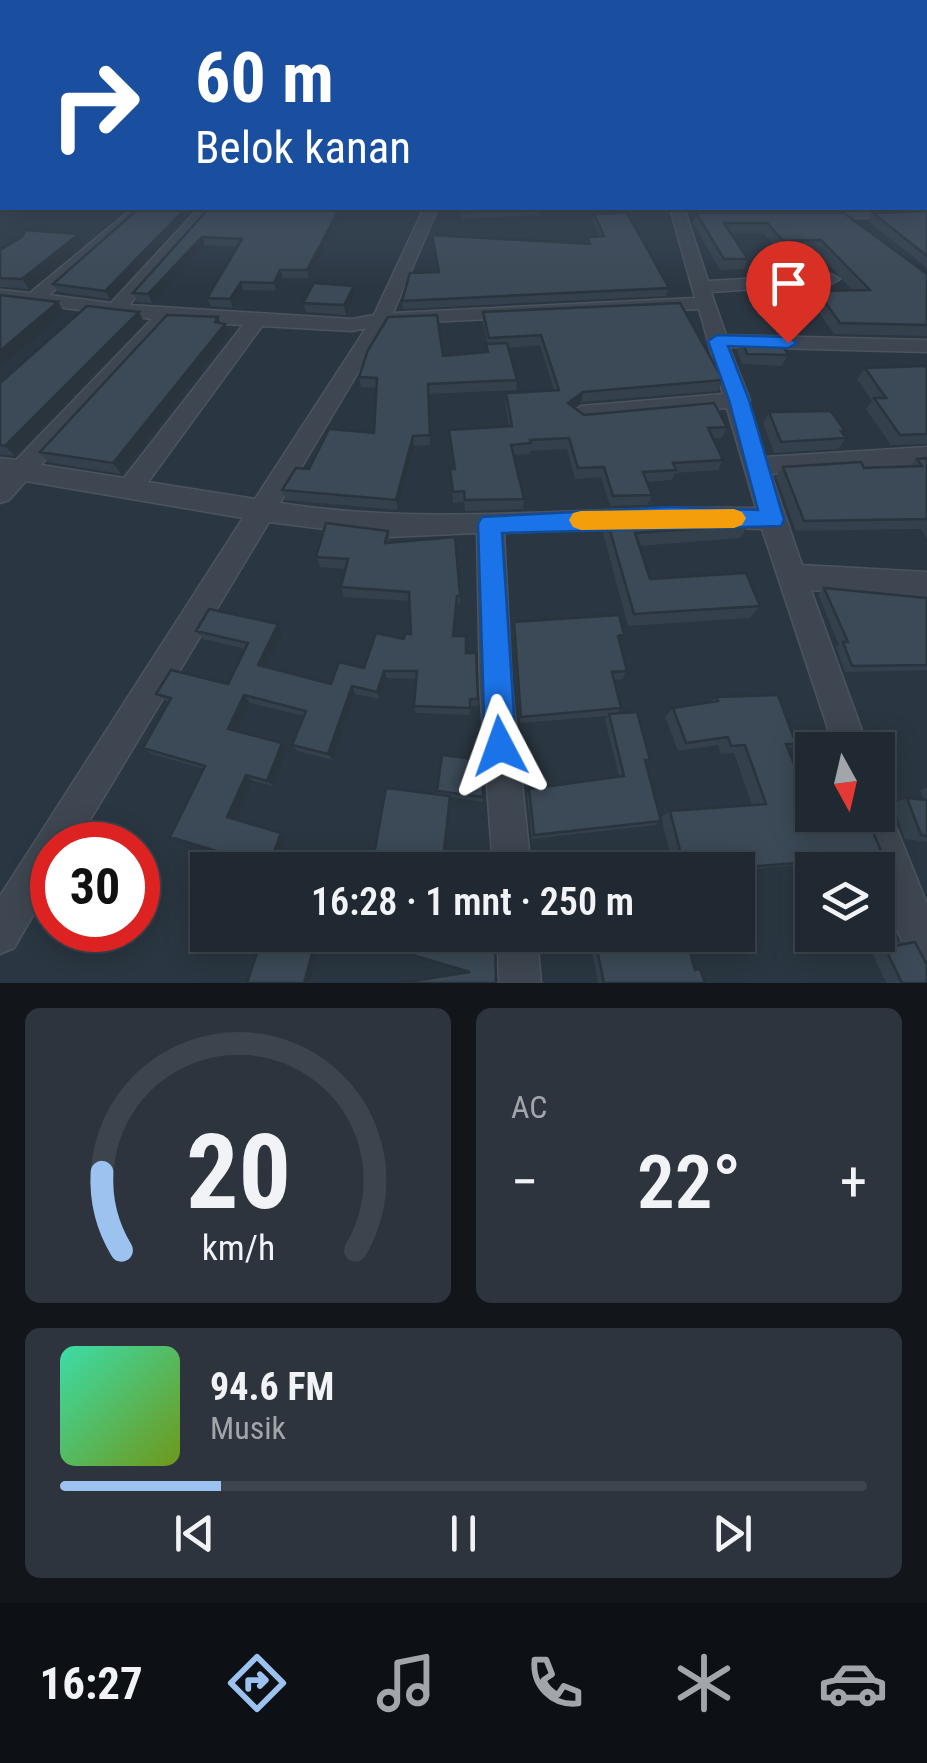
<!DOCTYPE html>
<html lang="id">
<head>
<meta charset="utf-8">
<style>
  body { margin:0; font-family:"Roboto Condensed",sans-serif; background:#2d343d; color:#f1f3f6; height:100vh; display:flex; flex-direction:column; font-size:38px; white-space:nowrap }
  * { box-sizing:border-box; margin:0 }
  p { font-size:32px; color:#a2a6ab }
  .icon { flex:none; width:55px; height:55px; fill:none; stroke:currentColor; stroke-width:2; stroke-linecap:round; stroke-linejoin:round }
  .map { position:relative; height:983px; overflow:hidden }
  .details { display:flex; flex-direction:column; gap:25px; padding:25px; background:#12161b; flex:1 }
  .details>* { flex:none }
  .hud { position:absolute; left:0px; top:0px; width:928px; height:210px; box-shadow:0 5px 25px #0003,0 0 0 2px #3d444d; background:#1a4fa0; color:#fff; overflow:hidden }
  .needle { width:65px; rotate:172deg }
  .controls { position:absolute; left:795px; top:732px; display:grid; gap:20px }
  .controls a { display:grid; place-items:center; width:100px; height:100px; border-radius:0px; background:#202831; box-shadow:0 5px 25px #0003,0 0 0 2px #3d444d; font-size:50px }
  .speed { position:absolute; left:30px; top:822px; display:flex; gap:20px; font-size:50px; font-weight:700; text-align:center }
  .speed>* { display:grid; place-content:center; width:130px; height:130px; border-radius:50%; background:#202831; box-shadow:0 5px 25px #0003,0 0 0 2px #3d444d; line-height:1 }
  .speed .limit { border:15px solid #d22; background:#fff; color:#111 }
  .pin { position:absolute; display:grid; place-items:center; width:85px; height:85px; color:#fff; margin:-102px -42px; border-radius:50% 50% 50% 0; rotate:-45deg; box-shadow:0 0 10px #0007 }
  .pin .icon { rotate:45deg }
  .me { position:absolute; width:110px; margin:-55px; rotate:356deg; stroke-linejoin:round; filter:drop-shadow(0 0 8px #0008) }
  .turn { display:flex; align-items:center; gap:35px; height:210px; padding:0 30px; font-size:45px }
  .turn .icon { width:130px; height:130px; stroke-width:2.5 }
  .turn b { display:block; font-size:70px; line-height:85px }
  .big { font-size:75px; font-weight:600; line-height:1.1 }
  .details .card { flex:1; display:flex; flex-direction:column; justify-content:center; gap:15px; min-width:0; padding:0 35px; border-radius:15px; background:#2d343d }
  .details .dial { align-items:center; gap:0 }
  .dial svg { height:260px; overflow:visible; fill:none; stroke:#3d444d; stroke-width:7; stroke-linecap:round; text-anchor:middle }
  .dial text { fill:#f1f3f6; stroke:none }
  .song { display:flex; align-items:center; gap:30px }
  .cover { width:120px; height:120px; border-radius:15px; background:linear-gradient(135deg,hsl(160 70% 55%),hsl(80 70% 35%)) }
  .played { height:10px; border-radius:5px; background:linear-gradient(90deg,#9cc2f0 20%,#3d444d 20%) }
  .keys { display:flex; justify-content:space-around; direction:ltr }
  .heat { display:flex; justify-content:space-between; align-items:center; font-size:55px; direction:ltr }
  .details .tiles { flex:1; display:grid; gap:25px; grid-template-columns:1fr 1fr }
  .card:last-child { grid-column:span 2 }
  .trip { position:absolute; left:190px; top:852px; width:565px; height:100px; border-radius:0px; background:#202831; box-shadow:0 5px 25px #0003,0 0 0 2px #3d444d; font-weight:600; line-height:100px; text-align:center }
  .tabs { display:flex; height:160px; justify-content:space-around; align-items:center; background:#0d1014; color:#a2a6ab }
  .tabs .icon { width:70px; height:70px }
  .tabs .on { color:#9cc2f0 }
  .tabs b { font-size:45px; color:#f1f3f6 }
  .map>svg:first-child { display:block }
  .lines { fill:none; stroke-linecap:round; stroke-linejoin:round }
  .minor-casing { stroke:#4b535e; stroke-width:3 }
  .minor { fill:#3e4751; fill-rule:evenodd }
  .wall { fill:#34404b }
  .shaded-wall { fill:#2a343d }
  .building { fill:#3c4a57; stroke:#2a343d; stroke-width:2.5 }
  .route { fill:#1a73e8; stroke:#114b97; stroke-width:2.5 }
  .slow { fill:#f59e0b }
</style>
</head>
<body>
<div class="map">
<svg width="927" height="983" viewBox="0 0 927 983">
  <rect width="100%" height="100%" fill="#2a3641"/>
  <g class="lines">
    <defs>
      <path id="minor" d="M0,198H2V206H0Z
        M927,207V215L812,220L804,215L812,210Z
        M133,208H148L49,295L111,303L199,208H214L129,305L352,319L374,315L424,208H438L393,313L695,298L670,208H684L708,281L831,274L840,279L831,284L711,292L726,335L927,340V352L729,347L750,400L748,404L765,457L927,447V465L771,474L802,565L927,572V598L811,590L869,750H835L762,529L670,526L504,533L512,687L531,870H493L480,687L477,533L389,537L269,522L75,845H52V883L14,948L0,954V896L243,518L26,481L9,500L0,503V458L16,460L152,319L0,300V290L30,293ZM699,309L723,394L581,406L570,414L581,422L727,408L756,508C598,504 437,528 280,503L387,324ZM171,321L243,325L124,478L41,465ZM262,326L352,331L366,328L255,499L148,482Z
        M878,799L886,802L927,904V971L912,965L878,883V870H872L855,815H878Z
        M497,935H537L541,983H499Z"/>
    </defs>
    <!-- minor casing -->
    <use href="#minor" class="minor-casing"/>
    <!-- minor -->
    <use href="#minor" class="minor"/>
  </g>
  <!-- wall -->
  <path class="wall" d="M139,208L110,299L58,292L53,284Z
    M209,208H345L309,278H283L276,291L243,290L233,308L210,306L207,298L238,247L205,245L152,303L137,302L133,293Z
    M460,208H553L552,210L539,211V215L463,219Z
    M927,211V268L868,221L873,213Z
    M696,213H844L927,274V336L834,334L811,301L817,291H853L815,250L779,251L763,233H731L748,259L744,269L720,270L693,223Z
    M594,214L669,288L666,296L403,309L402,301L438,272L432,235L586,244L587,237L600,236L593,221Z
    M79,234L84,244L29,289L0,287V250Z
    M355,295L346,315L306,312L303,303Z
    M139,312L144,322L15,456L0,454V383Z
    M483,312L723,380L718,391L581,402L574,408L584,415L727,427L722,438H713L723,460L718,470L675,473L672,480L647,482L652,495L647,505L610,506L601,477L575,479L567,449L530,451V454L514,455L524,499L523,509L465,511L464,502L453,503L450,469H454L449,430L509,426L505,403L506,393L554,390L540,345L508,348L517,380L516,390L429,394L430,445L414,446L398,510L286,500L282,490L309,469L374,433L376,388L361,387L359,377L443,356L486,353V344H488L483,323Z
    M220,323L225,324L229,334L121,474L48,462L40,452Z
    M742,340L788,355L782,366L742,364L737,351Z
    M927,366V444L891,445L866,409L872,401L857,379L865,368Z
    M769,412L845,431L843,434L846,438L838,449L774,453L763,423Z
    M927,458V539L921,529L796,531L776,477L783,467L910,466L917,459Z
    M607,520L749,525L740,538L639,546L650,579L760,606L750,618L628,626L603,533Z
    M388,531L390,542L460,595V604L457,605L454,636L466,653L478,699V706H470V715L416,713L414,706L416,679L387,678L380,699L355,694L333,760L297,751L292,745L304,716L250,703L237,731L288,749L273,786L253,781L236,820L287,837L274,870H235L240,859L204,769L152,754L143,748L168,702L156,694L228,684L245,649L203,639L196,631L283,633L267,667L331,684L364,668L411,634L409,601L344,597L341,587L346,569L320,567L316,557Z
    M824,588L927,598V670L845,672L836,647L839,645L818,594Z
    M514,622L619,643L627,671L622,679L614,680L621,708L617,713L650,760L646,764L661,821L655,825L532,839L527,794L529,789L619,776L605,720L608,716L520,723L513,630Z
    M716,697L796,744L788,749L809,801L883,856L865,860L738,870H674L661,817L670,811L752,805L734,753L721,754L718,745L678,751L665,717L673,708L710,703Z
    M927,788V842L905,839L893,803L907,798L924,800L920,790Z
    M437,791L483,797V802L450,797L443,869L374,855L438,794Z
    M589,935H685L695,968L700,969L705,983H598Z
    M898,942H915L927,983H886L870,948Z"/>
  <!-- shaded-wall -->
  <path class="shaded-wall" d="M186,208H196L110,299L105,291Z
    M340,208H345L309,278L307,270Z
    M79,234L84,244L29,289L22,279Z
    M202,237L205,245L152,303L148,294Z
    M280,270L283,278L276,291L274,283Z
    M241,282L243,290L233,308L230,299Z
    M354,286L355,295L346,315L344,305Z
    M58,302L64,312L0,368V351Z
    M139,312L144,322L15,456L5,446Z
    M218,317L222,328L225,324L229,334L121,474L113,463Z
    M583,392L581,402L566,414L568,403Z
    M413,436L414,446L398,510L396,500Z
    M278,624L283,633L264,673L258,665Z
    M384,671L387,678L380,699L377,692Z
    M352,686L355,694L333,760L328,754Z
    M244,695L250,703L235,736L228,729Z
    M282,743L288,749L273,786L267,781Z
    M246,775L253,781L235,822L227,817Z
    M281,833L287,837L274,870H267Z
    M328,935H333L330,945H325Z
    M315,942H321L309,983H304Z"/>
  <!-- building -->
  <path class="building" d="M925,152H927V196H925Z
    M139,208H186L105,291L53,284Z
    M209,208H340L307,270H280L274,283L241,282L230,299L207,298L242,239L202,237L148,294L133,293Z
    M462,208H532L463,212Z
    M927,211V256L873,213Z
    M627,213L669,288L402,301L410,273L439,272L432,235L590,244L587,237L604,236L594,214Z
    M696,213H844L927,274V325L840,323L817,291L870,290L821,240L783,241L767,223H724L748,259H724Z
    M25,230L79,234L22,279L0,278V250L22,237Z
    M314,283L354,286L344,305L303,303Z
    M0,295L58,302L0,351Z
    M680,303L723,380L583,392L568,403L584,415L714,403L727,427L708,428L723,460L673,463L676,470L643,472L652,495L613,496L604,467L578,468L569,438L530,440L531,443L511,445L524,499L465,500L464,491L453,492L450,469H455L449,430L512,426L506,393L559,390L541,335L489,338L483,312Z
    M87,306L139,312L5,446L0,445V383Z
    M167,315L218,317L215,322L225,324L113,463L40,452Z
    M437,315L443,356L488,352L486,344L507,343L517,380L428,384L430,435L413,436L396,500L282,490L296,468L309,469L329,429L374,433L377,378L359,377L368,350L388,317Z
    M742,340L781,341L788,355L747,354Z
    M927,366V434L900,435L874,398H886L865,368Z
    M831,411L845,431H841L846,438L781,442L769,412Z
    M927,458V519L804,521L783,467L861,462L864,468L922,466L917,459Z
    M746,519L749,525L635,533L650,579L746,573L760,606L634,614L607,520Z
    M326,523L388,531L385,543L455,537L460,595L457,596L453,636H466V653H476L478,699H470V708L414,706L417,671H384L377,692L352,686L328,754L292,745L306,711L244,695L228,729L282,743L267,781L246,775L227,817L281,833L267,870H235L240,858L170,837L205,766L143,748L171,698L156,694L171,670L228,684L248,643L196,631L209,609L278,624L258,665L331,684L339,662L364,668L376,633L404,639L405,634H411L409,592L341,587L348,559L316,557Z
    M824,588L927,598V665L852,666L843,642H848Z
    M619,615L624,634L618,636L627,671L612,672L621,708L521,717L514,622Z
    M778,695L796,744H786L809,801H812V815H866L883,856L708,870H685L670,811L766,804L745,745L731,746L728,737L686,743L673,708L718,701L716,697Z
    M637,712L650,760H645L661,821L534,835L529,789L624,776L609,714Z
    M442,755L482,760L483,797L437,791Z
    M386,788L450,796L442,869L446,870H360L365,853L374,855Z
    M907,798L927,800V836L921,835Z
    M664,859L667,870H631L629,864Z
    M263,935H328L325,945L315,942L304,983H247Z
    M345,935H489V938L495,940L496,983H400L470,972Z
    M594,935H685L695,970L700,969L705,983H604Z
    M915,942L927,965V983H902L885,948Z"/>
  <!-- sky -->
  <linearGradient id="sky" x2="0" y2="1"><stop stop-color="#171e24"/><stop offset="0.52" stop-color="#445265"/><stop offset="1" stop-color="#445265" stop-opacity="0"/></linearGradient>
  <rect width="927" height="290" fill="url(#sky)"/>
  <!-- route -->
  <path class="route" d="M717,335L788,337L797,343L788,348L728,346L749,400L784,520L781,526L502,533L516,746L511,757L500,762L489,757L485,746L478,524L482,517L670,507L758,510L729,400L708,341Z"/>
  <!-- slow -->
  <path class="slow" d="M734,509L742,512L746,518L742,525L734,528L581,530L573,527L569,520L573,513L581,511Z"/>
</svg>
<div class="controls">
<a><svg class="needle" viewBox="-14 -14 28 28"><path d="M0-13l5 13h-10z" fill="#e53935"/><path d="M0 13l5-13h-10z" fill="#a2a6ab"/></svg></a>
<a><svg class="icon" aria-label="layers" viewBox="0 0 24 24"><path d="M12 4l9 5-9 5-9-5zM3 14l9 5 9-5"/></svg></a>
</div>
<div class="speed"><div class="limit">30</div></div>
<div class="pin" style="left:788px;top:343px;background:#d93025"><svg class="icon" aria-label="arrive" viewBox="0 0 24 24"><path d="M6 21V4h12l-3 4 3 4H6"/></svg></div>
<svg class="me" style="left:500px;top:746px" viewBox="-20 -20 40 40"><path d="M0-17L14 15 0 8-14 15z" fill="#1a73e8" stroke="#fff" stroke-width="4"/></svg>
<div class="trip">16:28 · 1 mnt · 250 m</div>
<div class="hud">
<div class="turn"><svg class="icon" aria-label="right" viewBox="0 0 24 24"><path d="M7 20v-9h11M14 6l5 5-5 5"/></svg><div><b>60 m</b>Belok kanan</div></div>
</div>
</div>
<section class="details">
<div class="tiles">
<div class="card dial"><svg viewBox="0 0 100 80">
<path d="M14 69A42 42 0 1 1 86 69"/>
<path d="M14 69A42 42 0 0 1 8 45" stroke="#9cc2f0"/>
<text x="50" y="56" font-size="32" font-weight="700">20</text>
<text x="50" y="72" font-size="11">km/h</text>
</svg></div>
<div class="card"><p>AC</p>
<div class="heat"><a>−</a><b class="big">22°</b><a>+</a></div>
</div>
<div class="card">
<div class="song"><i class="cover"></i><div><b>94.6 FM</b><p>Musik</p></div></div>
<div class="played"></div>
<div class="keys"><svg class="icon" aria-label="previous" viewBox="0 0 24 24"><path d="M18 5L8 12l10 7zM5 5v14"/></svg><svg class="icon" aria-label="pause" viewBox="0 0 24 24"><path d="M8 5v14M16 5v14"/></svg><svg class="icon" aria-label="next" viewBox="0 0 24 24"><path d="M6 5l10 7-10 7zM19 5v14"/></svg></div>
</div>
</div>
</section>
<nav class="tabs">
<b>16:27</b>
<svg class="icon on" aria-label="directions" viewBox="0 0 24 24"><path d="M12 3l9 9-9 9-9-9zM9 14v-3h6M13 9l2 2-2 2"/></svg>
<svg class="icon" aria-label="music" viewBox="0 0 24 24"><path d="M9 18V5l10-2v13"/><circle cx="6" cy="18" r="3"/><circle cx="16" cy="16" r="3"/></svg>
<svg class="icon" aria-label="phone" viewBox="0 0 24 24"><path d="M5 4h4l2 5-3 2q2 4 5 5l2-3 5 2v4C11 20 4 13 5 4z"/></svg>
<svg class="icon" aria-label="climate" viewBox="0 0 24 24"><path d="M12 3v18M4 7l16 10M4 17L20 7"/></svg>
<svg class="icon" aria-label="car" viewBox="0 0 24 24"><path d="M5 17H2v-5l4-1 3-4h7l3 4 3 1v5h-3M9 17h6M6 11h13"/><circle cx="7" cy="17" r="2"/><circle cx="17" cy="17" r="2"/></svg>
</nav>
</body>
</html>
